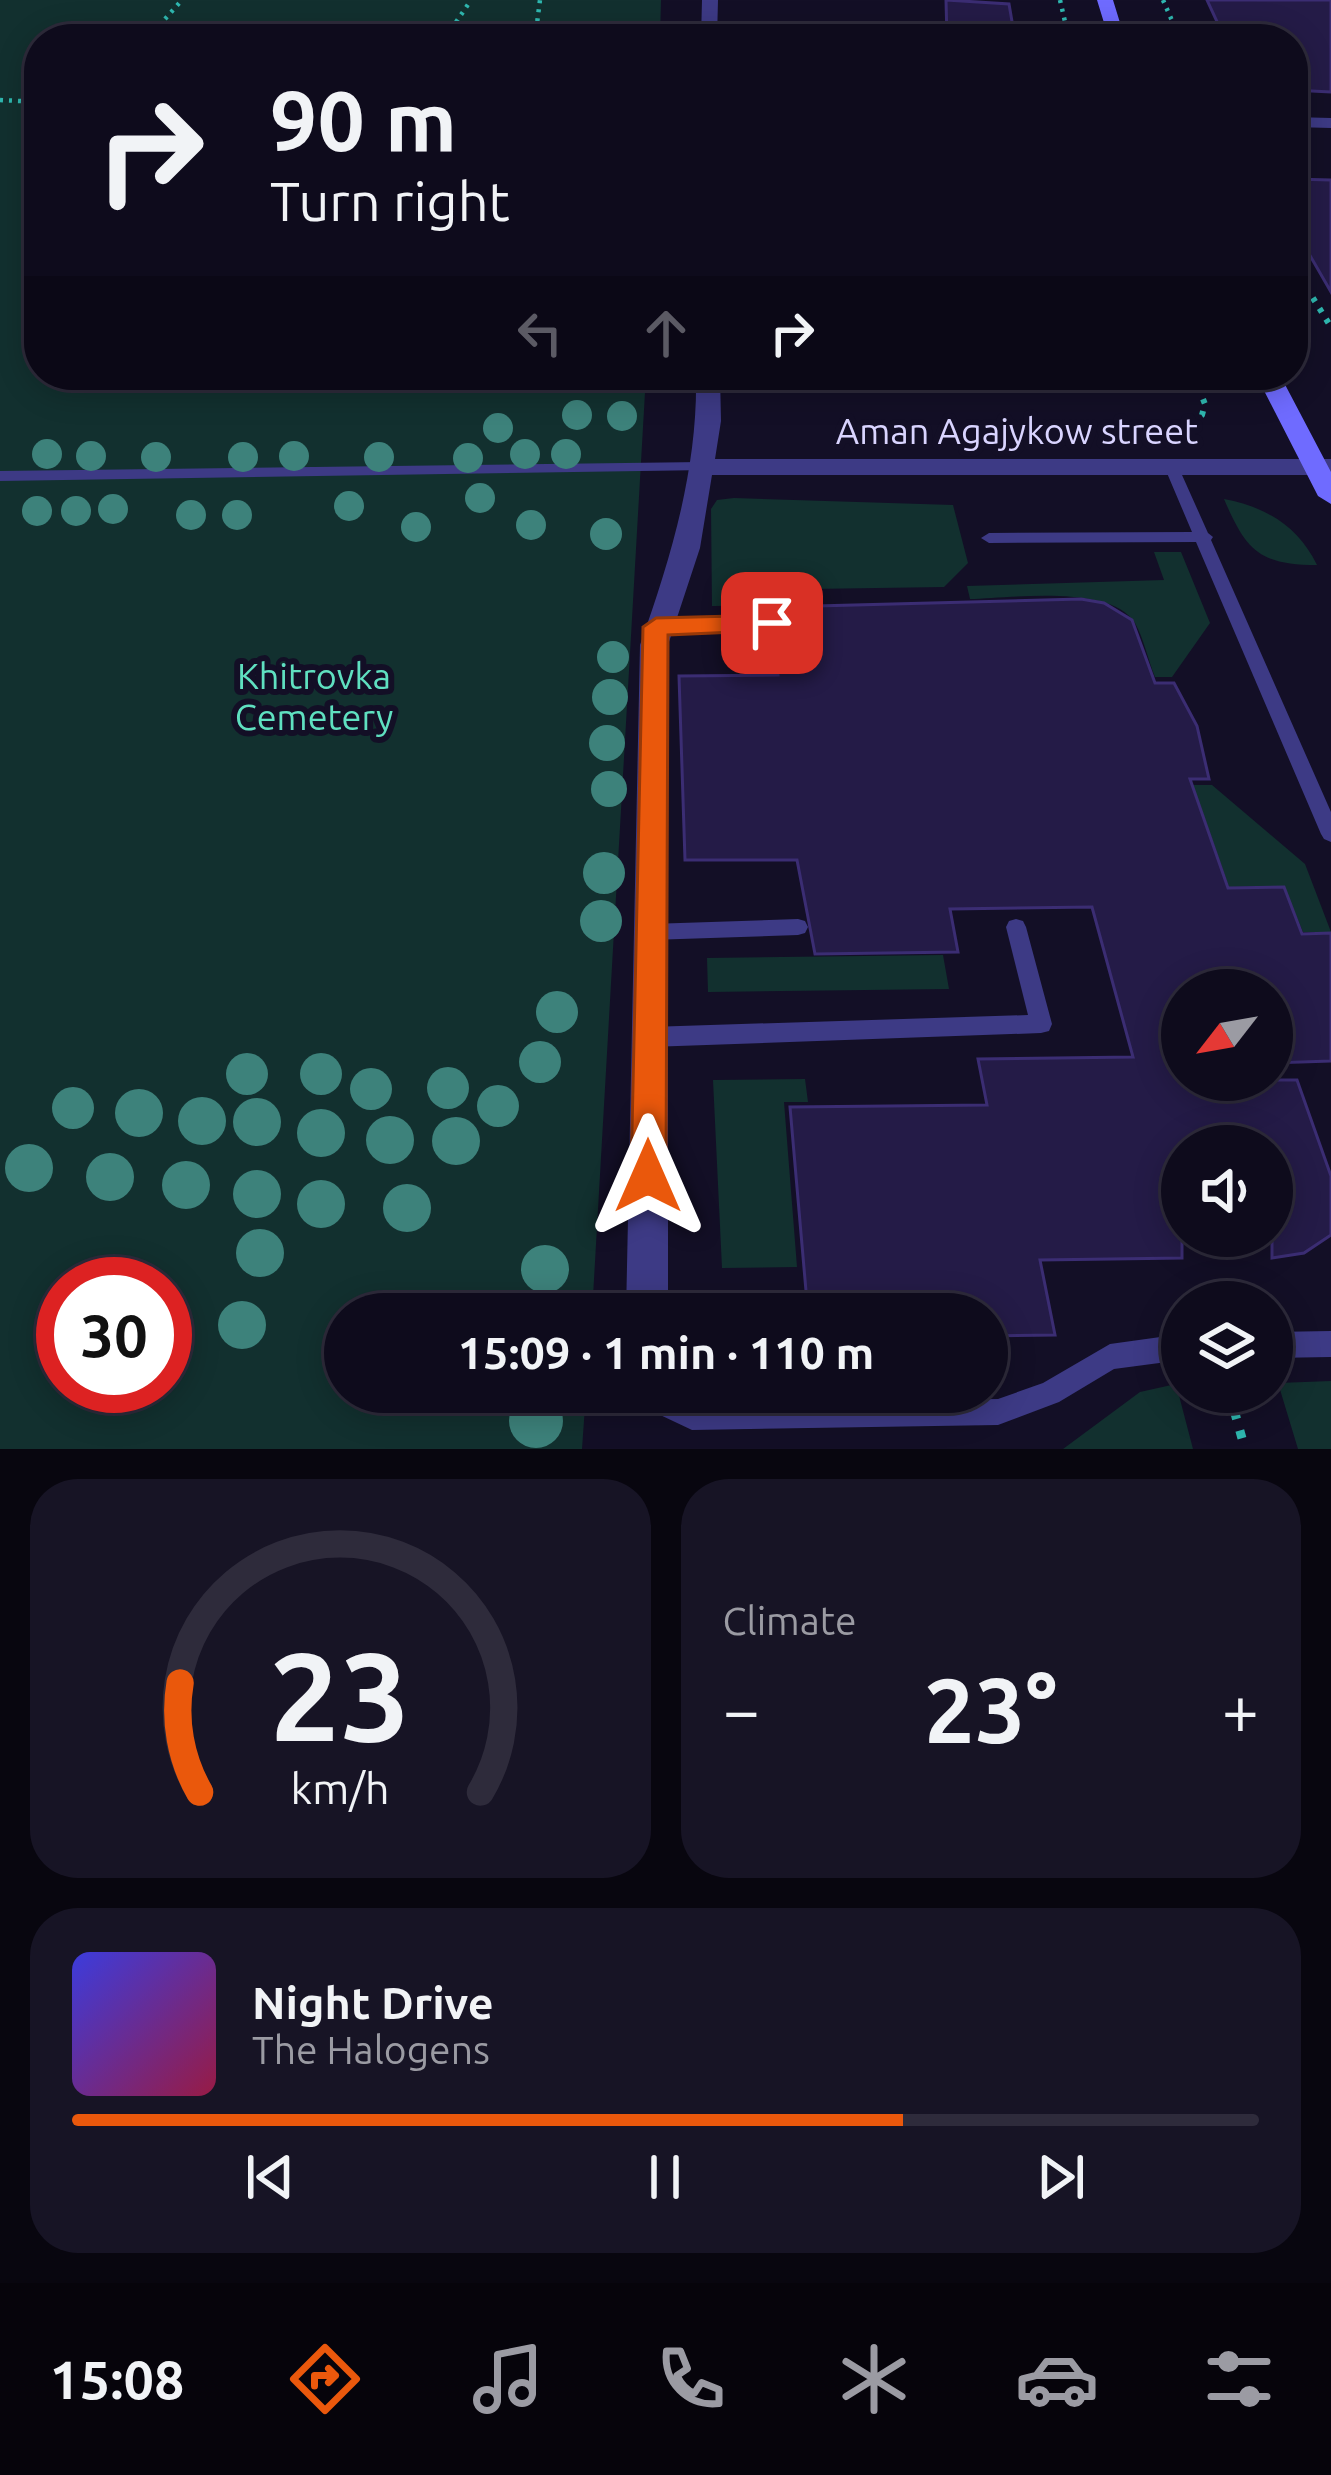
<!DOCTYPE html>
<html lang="en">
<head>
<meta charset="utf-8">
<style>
  body { margin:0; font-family:Ubuntu,sans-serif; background:#171425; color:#f1f3f6; height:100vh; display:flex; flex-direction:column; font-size:45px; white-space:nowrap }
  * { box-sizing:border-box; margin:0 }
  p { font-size:39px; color:#9b9ba3 }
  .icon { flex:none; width:66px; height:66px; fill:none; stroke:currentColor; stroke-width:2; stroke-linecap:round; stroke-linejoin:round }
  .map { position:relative; height:1449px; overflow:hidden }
  .side { display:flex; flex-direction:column; gap:30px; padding:30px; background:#08060f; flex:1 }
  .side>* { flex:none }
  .hud { position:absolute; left:24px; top:24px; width:1284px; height:366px; border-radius:48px; box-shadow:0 6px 30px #0003,0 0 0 3px #2e2b3b; background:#0e0b1c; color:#f1f3f6; overflow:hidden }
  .needle { width:78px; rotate:239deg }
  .fabs { position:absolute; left:1161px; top:969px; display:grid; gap:24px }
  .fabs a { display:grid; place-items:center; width:132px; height:132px; border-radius:50%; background:#0e0b1c; box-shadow:0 6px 30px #0003,0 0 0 3px #2e2b3b; font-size:60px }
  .speed { position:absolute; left:36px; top:1257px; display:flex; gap:24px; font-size:60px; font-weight:700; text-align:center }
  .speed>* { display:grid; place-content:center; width:156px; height:156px; border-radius:50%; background:#0e0b1c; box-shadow:0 6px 30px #0003,0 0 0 3px #2e2b3b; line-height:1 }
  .speed .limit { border:18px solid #d22; background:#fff; color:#111 }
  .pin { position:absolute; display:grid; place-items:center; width:102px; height:102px; color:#fff; margin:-51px; border-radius:24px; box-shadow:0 6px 18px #0006 }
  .me { position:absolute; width:132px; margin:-66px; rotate:0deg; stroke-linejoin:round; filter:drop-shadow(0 0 9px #0008) }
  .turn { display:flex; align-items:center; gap:42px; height:252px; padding:0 48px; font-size:54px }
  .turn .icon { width:156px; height:156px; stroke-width:2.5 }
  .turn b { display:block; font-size:84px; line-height:102px }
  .lanes { display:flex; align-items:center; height:114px; padding:0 48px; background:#0003; justify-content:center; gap:60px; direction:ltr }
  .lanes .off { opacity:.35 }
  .big { font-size:90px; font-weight:700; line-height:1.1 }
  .side .tile { flex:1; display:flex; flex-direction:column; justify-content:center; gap:18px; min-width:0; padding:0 42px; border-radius:48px; background:#171425 }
  .side .dial { align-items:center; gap:0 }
  .dial svg { height:312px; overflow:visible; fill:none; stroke:#2e2b3b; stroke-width:7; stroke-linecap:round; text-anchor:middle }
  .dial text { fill:#f1f3f6; stroke:none }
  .song { display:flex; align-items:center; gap:36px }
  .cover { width:144px; height:144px; border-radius:18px; background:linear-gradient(135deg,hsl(240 70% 55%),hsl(340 70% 35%)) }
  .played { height:12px; border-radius:6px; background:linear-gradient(90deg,#ea580c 70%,#2e2b3b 70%) }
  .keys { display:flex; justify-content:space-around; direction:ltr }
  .heat { display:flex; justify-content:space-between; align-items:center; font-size:66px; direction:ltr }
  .side .tiles { flex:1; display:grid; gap:30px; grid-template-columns:1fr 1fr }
  .tile:last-child { grid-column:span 2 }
  .trip { position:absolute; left:324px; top:1293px; width:684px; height:120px; border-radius:60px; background:#0e0b1c; box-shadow:0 6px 30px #0003,0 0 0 3px #2e2b3b; font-weight:700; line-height:120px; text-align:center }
  .tabs { display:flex; height:192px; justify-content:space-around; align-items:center; background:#06040b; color:#9b9ba3 }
  .tabs .icon { width:84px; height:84px }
  .tabs .on { color:#ea580c }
  .tabs b { font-size:54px; color:#f1f3f6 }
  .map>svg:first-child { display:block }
  .green { fill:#12302f; fill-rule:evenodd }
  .building { fill:#241b47; stroke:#3b2d73; stroke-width:3 }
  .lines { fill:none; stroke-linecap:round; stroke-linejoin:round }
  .path-far2 { stroke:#2fb8b0; stroke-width:4.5; stroke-dasharray:3 6; stroke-linecap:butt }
  .path-far1 { stroke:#2fb8b0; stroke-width:6; stroke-dasharray:4.5 8; stroke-linecap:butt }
  .path { stroke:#2fb8b0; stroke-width:9; stroke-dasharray:8 12; stroke-linecap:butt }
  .lane { fill:#3d3a85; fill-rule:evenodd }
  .street { fill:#3d3a85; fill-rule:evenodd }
  .secondary { fill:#6f6bff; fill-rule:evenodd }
  .tree { fill:#3d827b }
  .route { fill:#ea580c; stroke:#983908; stroke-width:3 }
  .labels { text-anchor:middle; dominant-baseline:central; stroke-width:12; stroke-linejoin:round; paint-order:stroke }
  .street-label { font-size:36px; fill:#d9d4ff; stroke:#130f26 }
  .park-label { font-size:36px; fill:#5fe0c0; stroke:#130f26 }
</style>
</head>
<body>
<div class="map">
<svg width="1331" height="1449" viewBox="0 0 1331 1449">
  <rect width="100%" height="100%" fill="#130f26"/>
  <!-- green -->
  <path class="green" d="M0,0H661L660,39H39V375H646L592,1314H345V1392H586L582,1449H0ZM63,1284H165V1386H63Z
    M734,498L953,505L968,563L944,587L810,589L812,605L712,606L711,509L717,500Z
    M1224,499C1266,507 1298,526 1317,565C1259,565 1246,550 1224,499Z
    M1154,552H1181L1210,623L1172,677H1155C1148,660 1144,639 1135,623C1111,584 1011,598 970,599L967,586L1164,580Z
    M1193,785H1212L1305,864L1331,932H1303L1284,886L1229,887Z
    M943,955L949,989L708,992L707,958Z
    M805,1079L808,1102H784L797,1267L722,1268L713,1080Z
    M1331,1381V1449H1298L1278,1383Z
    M1176,1384L1193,1449H1063L1140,1392Z"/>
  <!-- building -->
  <path class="building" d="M946,0L1009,4L1015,39H947Z
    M1207,0H1331V92L1293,90V39H1225Z
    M1293,179L1331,180V292L1293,226Z
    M1081,599L1104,603L1132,620L1155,683H1174L1197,726L1209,779H1190L1228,888L1284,887L1302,934L1331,933V1061L1272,1063V990H1182V1080H1297L1331,1176V1235L1304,1253L1272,1258V1146H1182V1258L1040,1260L1055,1335L987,1336V1314H808L790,1107L987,1105L978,1059L1133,1057L1092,907L950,909L958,952L815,954L797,860H685L679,676L778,675L775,638H781L784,622L778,607Z"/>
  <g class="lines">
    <!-- path-far2 -->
    <path class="path-far2" d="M1060,0L1069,39
      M1163,0L1180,39
      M446,37L471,0
      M147,39L182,0
      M535,39L540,0
      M0,100L39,102"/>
    <!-- path-far1 -->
    <path class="path-far1" d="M1293,266L1331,327
      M1171,439L1166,430L1180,429L1202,415L1205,404L1193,375"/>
    <!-- path -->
    <path class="path" d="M1229,1392L1245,1449"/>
    <!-- lane -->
    <path class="lane" d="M1171,461L1178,466L1208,533L1213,537L1211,540L1331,812V842L1324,839L1321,834L1196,542L989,543L981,538L989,533L1192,532L1164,466Z
      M702,462L709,467L707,470L0,481V471Z
      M772,618L778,620L780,624L778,628L655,633L647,627L655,621Z
      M798,919L805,921L808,927L805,933L798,935L650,940L643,938L640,932L643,926L650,924Z
      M1016,919L1023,921L1026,927L1052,1024L1049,1031L1041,1033L649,1047L641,1044L638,1037L641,1030L649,1027L1028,1015L1006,927L1009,921Z
      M1331,1331V1357L1272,1358V1332Z
      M1182,1334V1360L1114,1369L1059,1402L998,1425L692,1430L656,1413L643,1392H672L693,1404L998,1399L1043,1383L1110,1344Z"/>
    <!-- street -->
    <path class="street" d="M702,0H718L717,39H701Z
      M1293,117L1331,118V128L1293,127Z
      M696,375H720L721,421L715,459H1331V475H712L700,548L668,645V1314H626L640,645C671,557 698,469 696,375Z"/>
    <!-- secondary -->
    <path class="secondary" d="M1097,0H1113L1125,39H1109Z
      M1256,375H1280L1331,472V504L1318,496Z"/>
  </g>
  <!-- trees -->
  <g class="tree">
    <circle cx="577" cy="415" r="15"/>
    <circle cx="622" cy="416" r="15"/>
    <circle cx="498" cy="428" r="15"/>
    <circle cx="47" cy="454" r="15"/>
    <circle cx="525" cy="454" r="15"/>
    <circle cx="566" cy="454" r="15"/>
    <circle cx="91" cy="456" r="15"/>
    <circle cx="294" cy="456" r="15"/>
    <circle cx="156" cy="457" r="15"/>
    <circle cx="243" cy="457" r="15"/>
    <circle cx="379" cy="457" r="15"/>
    <circle cx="468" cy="458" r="15"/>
    <circle cx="480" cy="498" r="15"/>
    <circle cx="349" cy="506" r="15"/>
    <circle cx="113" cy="509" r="15"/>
    <circle cx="37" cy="511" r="15"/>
    <circle cx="76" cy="511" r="15"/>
    <circle cx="191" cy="515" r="15"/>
    <circle cx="237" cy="515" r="15"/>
    <circle cx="531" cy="525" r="15"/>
    <circle cx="416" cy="527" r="15"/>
    <circle cx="606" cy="534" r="16"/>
    <circle cx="613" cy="657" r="16"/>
    <circle cx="610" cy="697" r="18"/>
    <circle cx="607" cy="743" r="18"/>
    <circle cx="609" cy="789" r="18"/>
    <circle cx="604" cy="873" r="21"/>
    <circle cx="601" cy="921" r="21"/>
    <circle cx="557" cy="1012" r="21"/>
    <circle cx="540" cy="1062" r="21"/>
    <circle cx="247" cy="1074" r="21"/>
    <circle cx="321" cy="1074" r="21"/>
    <circle cx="448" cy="1088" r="21"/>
    <circle cx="371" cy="1089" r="21"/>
    <circle cx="498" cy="1106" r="21"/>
    <circle cx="73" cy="1108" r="21"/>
    <circle cx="139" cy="1113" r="24"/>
    <circle cx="202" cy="1121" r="24"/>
    <circle cx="257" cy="1122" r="24"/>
    <circle cx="321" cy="1133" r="24"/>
    <circle cx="390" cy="1140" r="24"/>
    <circle cx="456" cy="1141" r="24"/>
    <circle cx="29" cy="1168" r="24"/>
    <circle cx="110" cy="1177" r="24"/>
    <circle cx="186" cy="1185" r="24"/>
    <circle cx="257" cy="1194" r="24"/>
    <circle cx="321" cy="1204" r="24"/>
    <circle cx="407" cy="1208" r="24"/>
    <circle cx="260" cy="1253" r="24"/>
    <circle cx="545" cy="1269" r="24"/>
    <circle cx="242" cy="1325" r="24"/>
    <circle cx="536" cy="1421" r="27"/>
  </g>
  <!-- route -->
  <path class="route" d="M772,615L781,617V630L668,635L666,1176L661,1188L648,1192L636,1188L631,1176L643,627L656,618Z"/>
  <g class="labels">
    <!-- street labels -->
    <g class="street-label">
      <text x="1017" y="430">Aman Agajykow street</text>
    </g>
    <!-- park labels -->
    <g class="park-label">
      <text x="314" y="675">Khitrovka<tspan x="314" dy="41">Cemetery</tspan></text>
    </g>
  </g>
</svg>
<div class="fabs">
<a><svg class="needle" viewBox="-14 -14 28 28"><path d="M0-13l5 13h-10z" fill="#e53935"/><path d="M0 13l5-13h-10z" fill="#9b9ba3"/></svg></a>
<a><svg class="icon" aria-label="sound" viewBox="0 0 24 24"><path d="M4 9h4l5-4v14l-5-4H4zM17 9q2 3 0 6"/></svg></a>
<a><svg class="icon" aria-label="layers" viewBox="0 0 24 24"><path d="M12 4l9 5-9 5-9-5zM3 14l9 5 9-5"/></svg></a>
</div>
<div class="speed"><div class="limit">30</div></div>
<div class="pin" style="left:772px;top:623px;background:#d93025"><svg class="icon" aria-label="arrive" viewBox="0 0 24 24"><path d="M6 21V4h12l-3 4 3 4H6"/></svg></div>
<svg class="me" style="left:648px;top:1176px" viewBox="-20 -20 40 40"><path d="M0-17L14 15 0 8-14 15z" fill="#ea580c" stroke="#fff" stroke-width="4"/></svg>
<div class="trip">15:09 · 1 min · 110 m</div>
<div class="hud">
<div class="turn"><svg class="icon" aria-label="right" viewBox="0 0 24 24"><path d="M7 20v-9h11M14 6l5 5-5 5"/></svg><div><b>90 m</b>Turn right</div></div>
<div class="lanes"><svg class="icon off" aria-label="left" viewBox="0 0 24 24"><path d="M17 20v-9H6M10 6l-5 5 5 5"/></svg><svg class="icon off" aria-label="ahead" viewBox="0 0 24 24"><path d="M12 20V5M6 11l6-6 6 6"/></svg><svg class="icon" aria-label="right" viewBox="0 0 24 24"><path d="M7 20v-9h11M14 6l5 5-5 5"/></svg></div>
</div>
</div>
<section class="side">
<div class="tiles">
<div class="tile dial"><svg viewBox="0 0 100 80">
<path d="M14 69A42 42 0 1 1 86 69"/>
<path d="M14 69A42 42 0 0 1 9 41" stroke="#ea580c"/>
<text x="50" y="56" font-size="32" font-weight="700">23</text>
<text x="50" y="72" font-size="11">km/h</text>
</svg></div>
<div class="tile"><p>Climate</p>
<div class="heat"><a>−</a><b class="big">23°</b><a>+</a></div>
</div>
<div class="tile">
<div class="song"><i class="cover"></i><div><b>Night Drive</b><p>The Halogens</p></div></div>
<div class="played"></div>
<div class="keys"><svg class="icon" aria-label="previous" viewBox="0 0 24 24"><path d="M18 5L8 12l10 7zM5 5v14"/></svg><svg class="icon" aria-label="pause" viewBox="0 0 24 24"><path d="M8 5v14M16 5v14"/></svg><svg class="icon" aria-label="next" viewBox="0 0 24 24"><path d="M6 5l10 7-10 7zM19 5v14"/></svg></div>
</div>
</div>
</section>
<nav class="tabs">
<b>15:08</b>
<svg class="icon on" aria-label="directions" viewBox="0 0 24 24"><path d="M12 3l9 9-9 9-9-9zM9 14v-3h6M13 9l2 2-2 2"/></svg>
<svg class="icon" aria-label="music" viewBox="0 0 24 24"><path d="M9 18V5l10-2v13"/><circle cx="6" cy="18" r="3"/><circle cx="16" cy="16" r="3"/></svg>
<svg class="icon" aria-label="phone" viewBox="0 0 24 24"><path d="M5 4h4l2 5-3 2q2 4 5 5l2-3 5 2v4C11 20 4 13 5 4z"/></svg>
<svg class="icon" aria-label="climate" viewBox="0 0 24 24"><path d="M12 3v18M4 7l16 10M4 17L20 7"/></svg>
<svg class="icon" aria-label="car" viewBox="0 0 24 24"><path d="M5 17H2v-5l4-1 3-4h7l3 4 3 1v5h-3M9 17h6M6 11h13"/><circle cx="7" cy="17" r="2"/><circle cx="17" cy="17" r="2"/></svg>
<svg class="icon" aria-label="filters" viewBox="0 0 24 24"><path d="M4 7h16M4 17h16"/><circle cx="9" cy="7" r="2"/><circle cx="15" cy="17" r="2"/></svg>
</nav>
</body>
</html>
